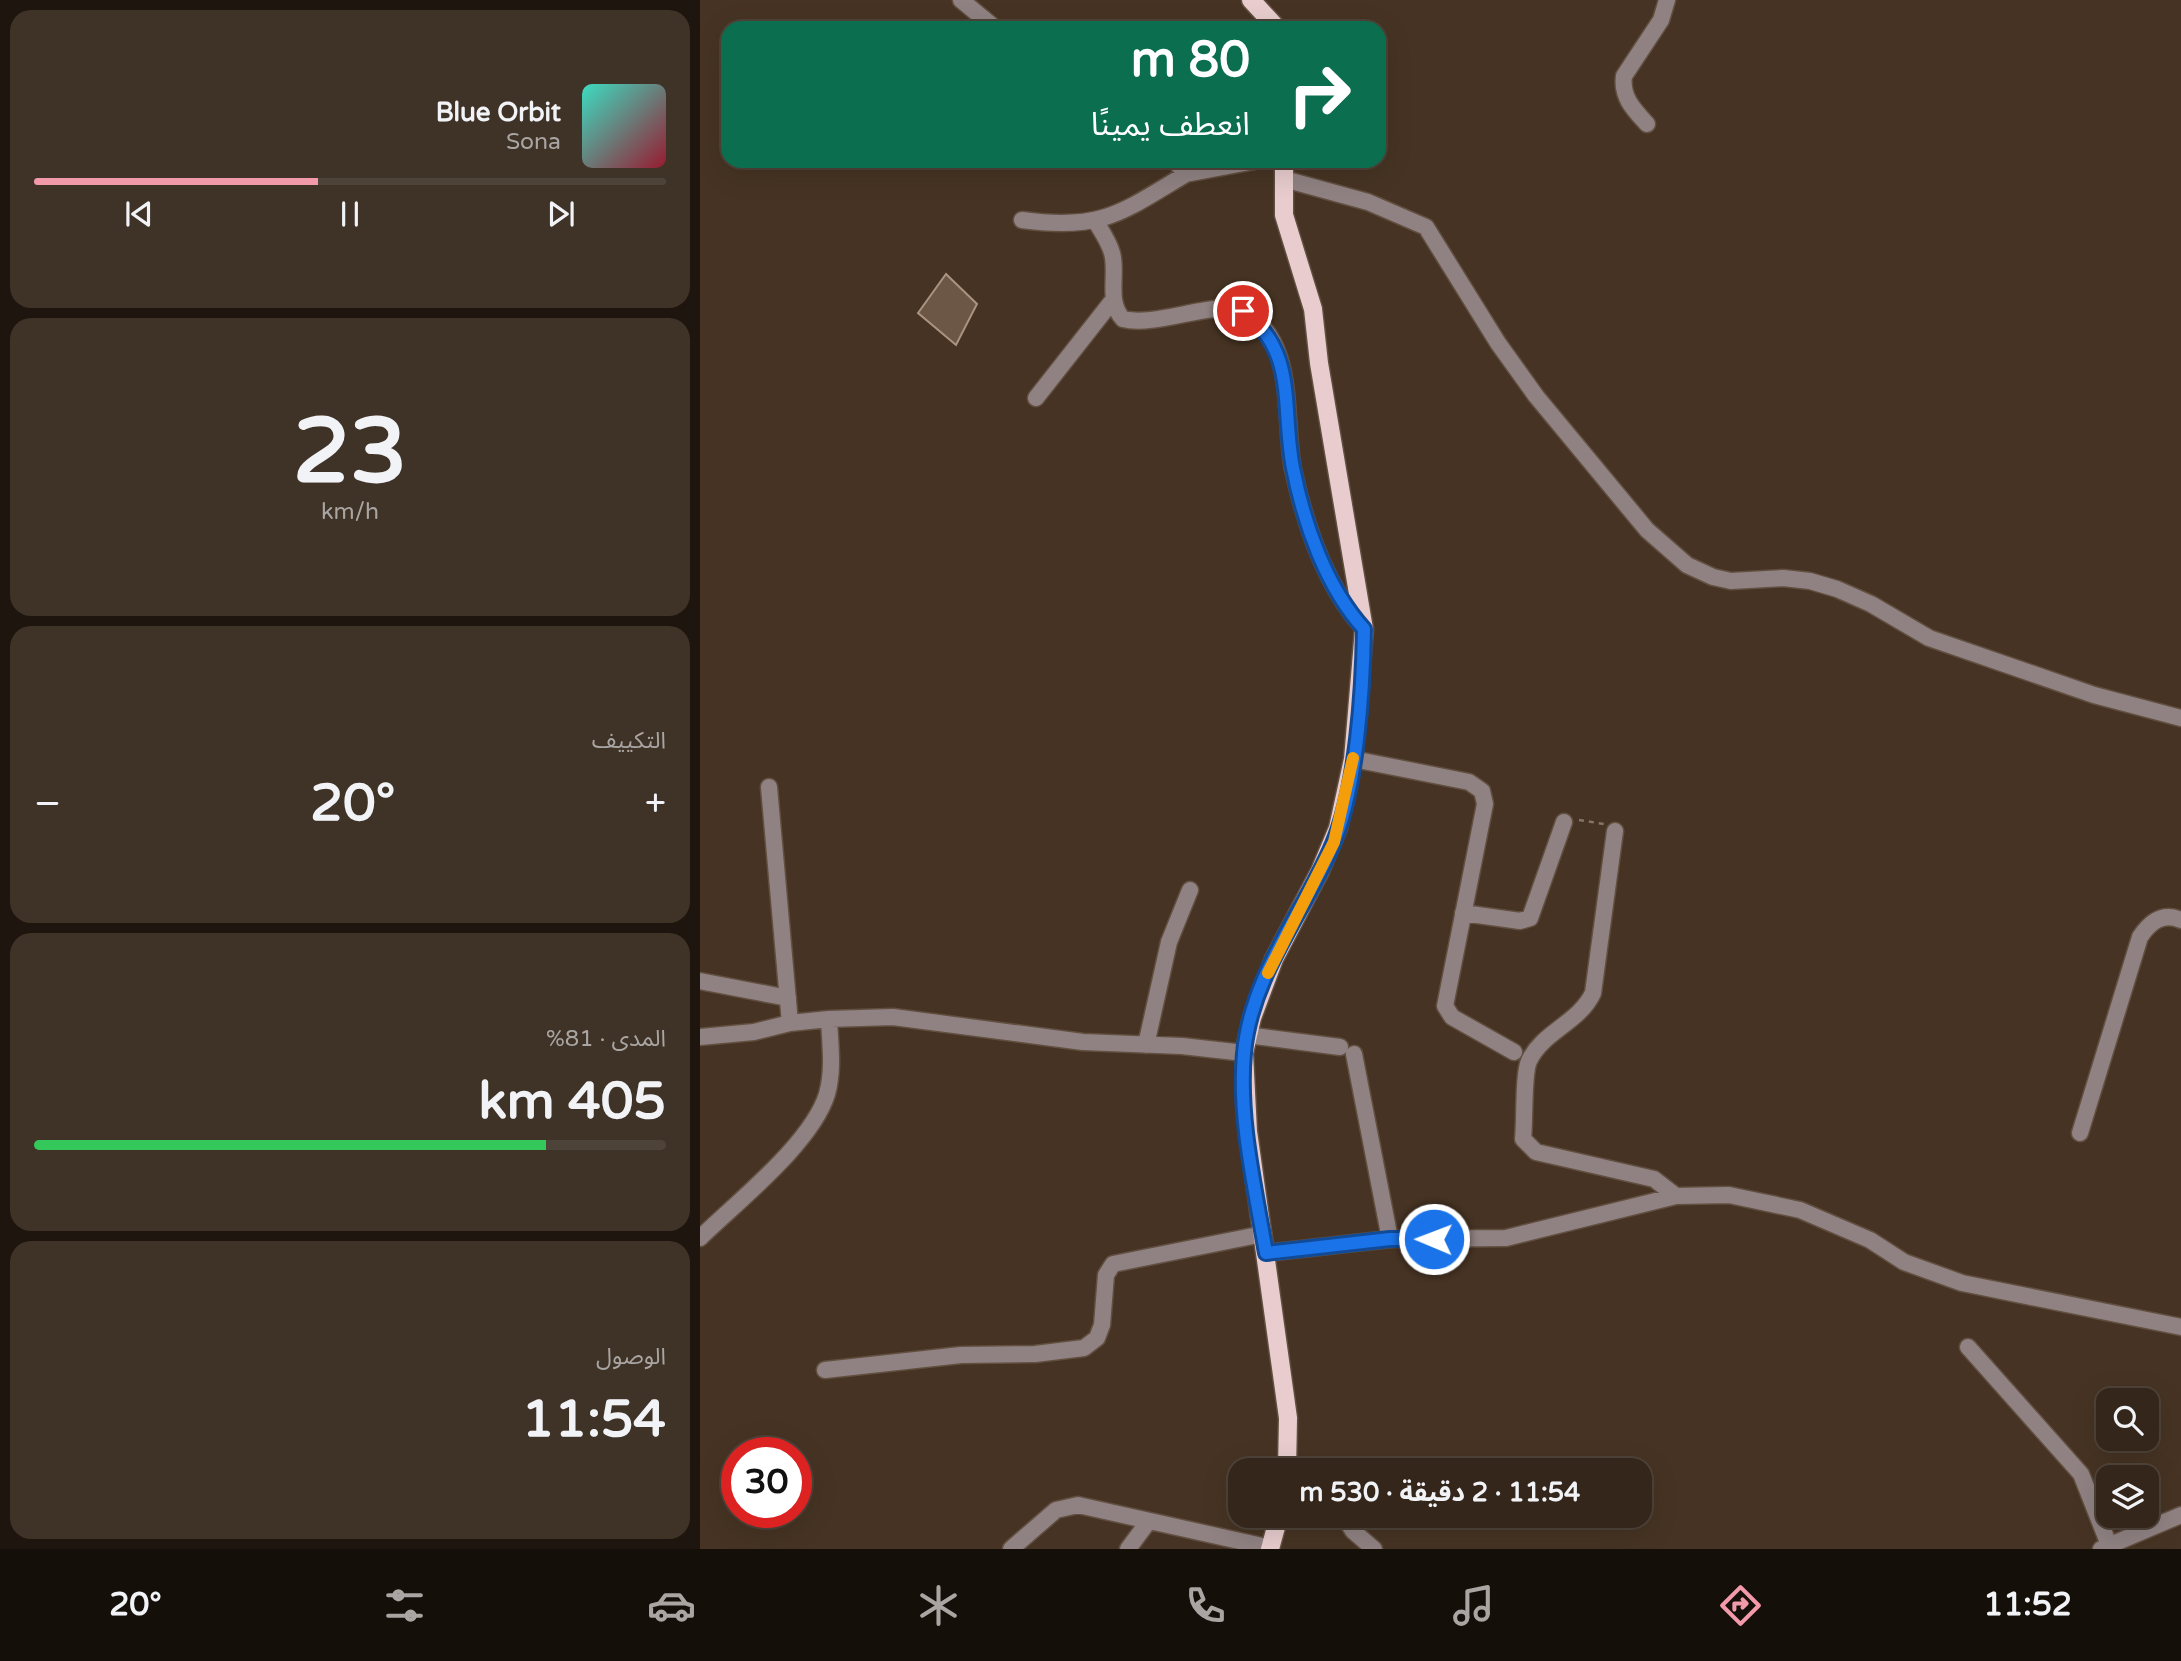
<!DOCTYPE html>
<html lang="ar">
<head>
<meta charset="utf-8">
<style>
  body { margin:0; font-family:"Varela Round","Noto Sans Arabic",sans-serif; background:#3f3227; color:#f1f3f6; direction:rtl; height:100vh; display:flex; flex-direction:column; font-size:26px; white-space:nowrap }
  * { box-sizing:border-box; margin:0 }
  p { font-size:23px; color:#a9a5a2 }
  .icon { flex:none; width:38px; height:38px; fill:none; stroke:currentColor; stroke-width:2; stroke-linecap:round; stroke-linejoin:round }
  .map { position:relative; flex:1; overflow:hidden; direction:ltr }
  .sheet { display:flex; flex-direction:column; gap:10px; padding:10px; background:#1d150e; width:700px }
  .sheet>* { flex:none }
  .banner { position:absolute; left:21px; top:21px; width:665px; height:147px; border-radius:21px; box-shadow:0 7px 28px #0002,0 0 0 2px #4e4339; direction:rtl; background:#0b6e4f; color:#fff; overflow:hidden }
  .tools { position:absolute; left:1396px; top:1388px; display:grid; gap:14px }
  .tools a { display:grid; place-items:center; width:63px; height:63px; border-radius:14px; background:#34261a; box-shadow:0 7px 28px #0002,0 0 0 2px #4e4339; font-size:35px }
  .speed { position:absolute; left:21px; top:1437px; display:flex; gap:14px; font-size:35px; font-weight:700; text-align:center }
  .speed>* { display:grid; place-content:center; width:91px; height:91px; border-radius:50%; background:#34261a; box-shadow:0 7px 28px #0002,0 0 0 2px #4e4339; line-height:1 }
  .speed .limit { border:10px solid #d22; background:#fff; color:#111 }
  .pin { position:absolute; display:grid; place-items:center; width:60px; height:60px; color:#fff; margin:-30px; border:4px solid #fff; border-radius:50%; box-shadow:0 2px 7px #0007 }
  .me { position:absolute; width:77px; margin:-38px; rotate:271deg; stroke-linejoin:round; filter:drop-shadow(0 0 5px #0008) }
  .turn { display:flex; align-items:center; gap:24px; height:147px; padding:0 21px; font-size:32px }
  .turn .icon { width:91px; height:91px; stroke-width:2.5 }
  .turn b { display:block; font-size:49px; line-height:60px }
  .big { font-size:52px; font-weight:700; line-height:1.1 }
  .sheet .tile { flex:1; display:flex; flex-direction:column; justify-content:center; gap:10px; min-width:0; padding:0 24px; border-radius:21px; background:#3f3227 }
  .sheet .dial { align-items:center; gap:0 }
  .dial b { font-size:91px; line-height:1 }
  .song { display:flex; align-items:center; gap:21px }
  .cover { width:84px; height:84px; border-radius:10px; background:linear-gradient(135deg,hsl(170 70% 55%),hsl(350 70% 35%)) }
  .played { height:7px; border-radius:4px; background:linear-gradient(90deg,#f39aaa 45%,#4e4339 45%) }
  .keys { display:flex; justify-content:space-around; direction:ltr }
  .heat { display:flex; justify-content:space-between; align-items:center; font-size:38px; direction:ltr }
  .charge { height:10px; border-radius:5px; background:linear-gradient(90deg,#34c759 81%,#4e4339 0) }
  .trip { position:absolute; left:528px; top:1458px; width:424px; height:70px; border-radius:21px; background:#34261a; box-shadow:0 7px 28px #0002,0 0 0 2px #4e4339; font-weight:700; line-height:70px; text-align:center; direction:rtl }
  .tab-bar { display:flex; height:112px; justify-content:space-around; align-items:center; background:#150f0a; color:#a9a5a2 }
  .tab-bar .icon { width:49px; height:49px }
  .tab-bar .active { color:#f39aaa }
  .tab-bar b { font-size:32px; color:#f1f3f6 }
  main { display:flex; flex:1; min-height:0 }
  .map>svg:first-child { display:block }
  .building { fill:#6c5747; stroke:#aa9381; stroke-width:2 }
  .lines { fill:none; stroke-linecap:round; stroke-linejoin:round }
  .minor-casing { stroke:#614f40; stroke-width:19 }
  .major-casing { stroke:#614f40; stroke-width:21 }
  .path { stroke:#857567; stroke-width:2.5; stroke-dasharray:5 5; stroke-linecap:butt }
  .minor { stroke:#908283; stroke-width:16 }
  .major { stroke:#e8ccce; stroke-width:18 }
  .route-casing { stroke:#114b97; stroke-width:18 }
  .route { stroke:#1a73e8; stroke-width:12 }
  .slow { stroke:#f59e0b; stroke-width:12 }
</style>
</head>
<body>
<main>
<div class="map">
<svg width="1481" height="1549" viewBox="0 0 1481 1549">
  <rect width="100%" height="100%" fill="#463323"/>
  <!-- building -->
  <path class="building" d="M246,274L277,304L256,345L218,313Z"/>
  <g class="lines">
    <defs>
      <path id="minor" d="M261,0L295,28
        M947,124C934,110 921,97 924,76L961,20L967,0
        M475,161L486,174L555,161
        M584,179L668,202L726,227L798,343L836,396L947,530L987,565L1013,577L1031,581L1083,578L1110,581L1137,589L1171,604L1229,638L1394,695L1481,718
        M322,220C401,231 421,213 486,174
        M396,222C402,232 409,242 412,253C418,274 406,301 423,319C457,328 519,298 544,312C597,340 583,419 593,469C605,525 626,587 664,629
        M336,398L413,300
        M653,759L769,782L782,791L785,804L745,1006L752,1017L814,1052
        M69,787L90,1023
        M915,831L893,993C879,1023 842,1032 829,1061C823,1074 825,1122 823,1139L836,1152L954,1179L976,1196
        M763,913L820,921L830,918L864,822
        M0,981L88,998
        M547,1035L640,1047
        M0,1037L54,1032L90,1023L129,1019L193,1017L383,1042L482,1046L544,1053
        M446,1045L469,942L490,890
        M654,1054L690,1239
        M1380,1133L1440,937C1450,922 1463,912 1481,920
        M0,1238C38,1201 112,1143 127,1094C134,1069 130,1043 129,1019
        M566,1253L690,1239L806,1238L976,1196L1029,1195L1100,1210L1170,1240L1204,1262L1262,1283L1481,1327
        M1268,1347L1381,1474L1409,1545
        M125,1370L261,1355L335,1354L384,1348L397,1338L402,1325L406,1275L413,1264L563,1234
        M644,1516L653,1531L674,1549
        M311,1549L356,1510L378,1505L571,1548
        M428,1549L448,1522
        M1401,1549L1481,1515"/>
      <path id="major" d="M551,0L577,28
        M584,161V215L613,309L619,363L664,629L653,759L638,828L620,871L574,959L552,1018L544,1053L548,1131L588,1418L587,1470
        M570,1549L579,1516"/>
    </defs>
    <!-- minor casing -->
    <use href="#minor" class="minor-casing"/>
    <!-- major casing -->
    <use href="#major" class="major-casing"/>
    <!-- path -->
    <path class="path" d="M879,820L904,824"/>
    <!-- minor -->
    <use href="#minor" class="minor"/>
    <!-- major -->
    <use href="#major" class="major"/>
  </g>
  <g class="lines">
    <defs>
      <path id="route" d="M543,311C598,352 581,407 593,468C604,524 626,587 664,629C663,691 657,787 633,844C604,913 551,975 544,1053C538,1118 555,1188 566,1253L690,1239H734"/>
    </defs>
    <!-- route casing -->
    <use href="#route" class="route-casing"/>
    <!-- route -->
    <use href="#route" class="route"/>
    <!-- slow -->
    <path class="slow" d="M568,973L634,842L653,758"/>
  </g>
</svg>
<div class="tools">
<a><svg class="icon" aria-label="search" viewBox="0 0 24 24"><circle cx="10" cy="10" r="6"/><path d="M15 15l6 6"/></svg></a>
<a><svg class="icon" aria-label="layers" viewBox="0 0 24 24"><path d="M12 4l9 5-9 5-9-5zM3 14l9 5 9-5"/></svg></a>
</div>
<div class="speed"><div class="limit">30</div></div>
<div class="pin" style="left:543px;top:311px;background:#d93025"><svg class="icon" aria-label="arrive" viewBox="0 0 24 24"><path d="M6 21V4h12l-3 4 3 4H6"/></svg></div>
<svg class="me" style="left:734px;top:1239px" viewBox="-20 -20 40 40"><circle r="17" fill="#1a73e8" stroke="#fff" stroke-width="3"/><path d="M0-11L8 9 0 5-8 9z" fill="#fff"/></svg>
<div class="trip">11:54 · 2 دقيقة · 530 m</div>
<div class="banner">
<div class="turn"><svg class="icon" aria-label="right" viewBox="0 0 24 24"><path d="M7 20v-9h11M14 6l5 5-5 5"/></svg><div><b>80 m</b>انعطف يمينًا</div></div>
</div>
</div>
<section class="sheet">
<div class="tile">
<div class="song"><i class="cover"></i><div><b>Blue Orbit</b><p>Sona</p></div></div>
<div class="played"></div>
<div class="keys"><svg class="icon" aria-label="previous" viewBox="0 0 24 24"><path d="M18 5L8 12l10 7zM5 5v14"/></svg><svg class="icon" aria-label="pause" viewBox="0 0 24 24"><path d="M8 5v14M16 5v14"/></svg><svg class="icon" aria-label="next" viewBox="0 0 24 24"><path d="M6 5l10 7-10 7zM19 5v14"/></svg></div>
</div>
<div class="tile dial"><b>23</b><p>km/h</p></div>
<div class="tile"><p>التكييف</p>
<div class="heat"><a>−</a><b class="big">20°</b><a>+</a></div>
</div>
<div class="tile"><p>المدى · 81%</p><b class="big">405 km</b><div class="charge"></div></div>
<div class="tile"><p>الوصول</p><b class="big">11:54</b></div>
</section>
</main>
<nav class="tab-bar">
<b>11:52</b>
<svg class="icon active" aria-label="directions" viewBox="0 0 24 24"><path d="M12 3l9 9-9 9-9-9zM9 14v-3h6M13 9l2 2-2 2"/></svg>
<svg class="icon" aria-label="music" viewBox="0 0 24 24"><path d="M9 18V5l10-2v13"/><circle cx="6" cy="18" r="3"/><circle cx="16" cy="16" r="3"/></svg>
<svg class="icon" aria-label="phone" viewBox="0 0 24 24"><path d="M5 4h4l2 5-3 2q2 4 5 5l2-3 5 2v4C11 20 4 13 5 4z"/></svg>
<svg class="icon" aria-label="climate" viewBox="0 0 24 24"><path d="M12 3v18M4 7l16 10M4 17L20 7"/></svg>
<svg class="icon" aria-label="car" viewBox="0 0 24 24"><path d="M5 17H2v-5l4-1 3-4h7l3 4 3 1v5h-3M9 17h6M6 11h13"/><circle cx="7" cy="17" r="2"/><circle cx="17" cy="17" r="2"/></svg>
<svg class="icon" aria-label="filters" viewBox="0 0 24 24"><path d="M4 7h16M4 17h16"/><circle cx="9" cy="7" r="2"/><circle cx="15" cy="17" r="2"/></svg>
<b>20°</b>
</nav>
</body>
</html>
